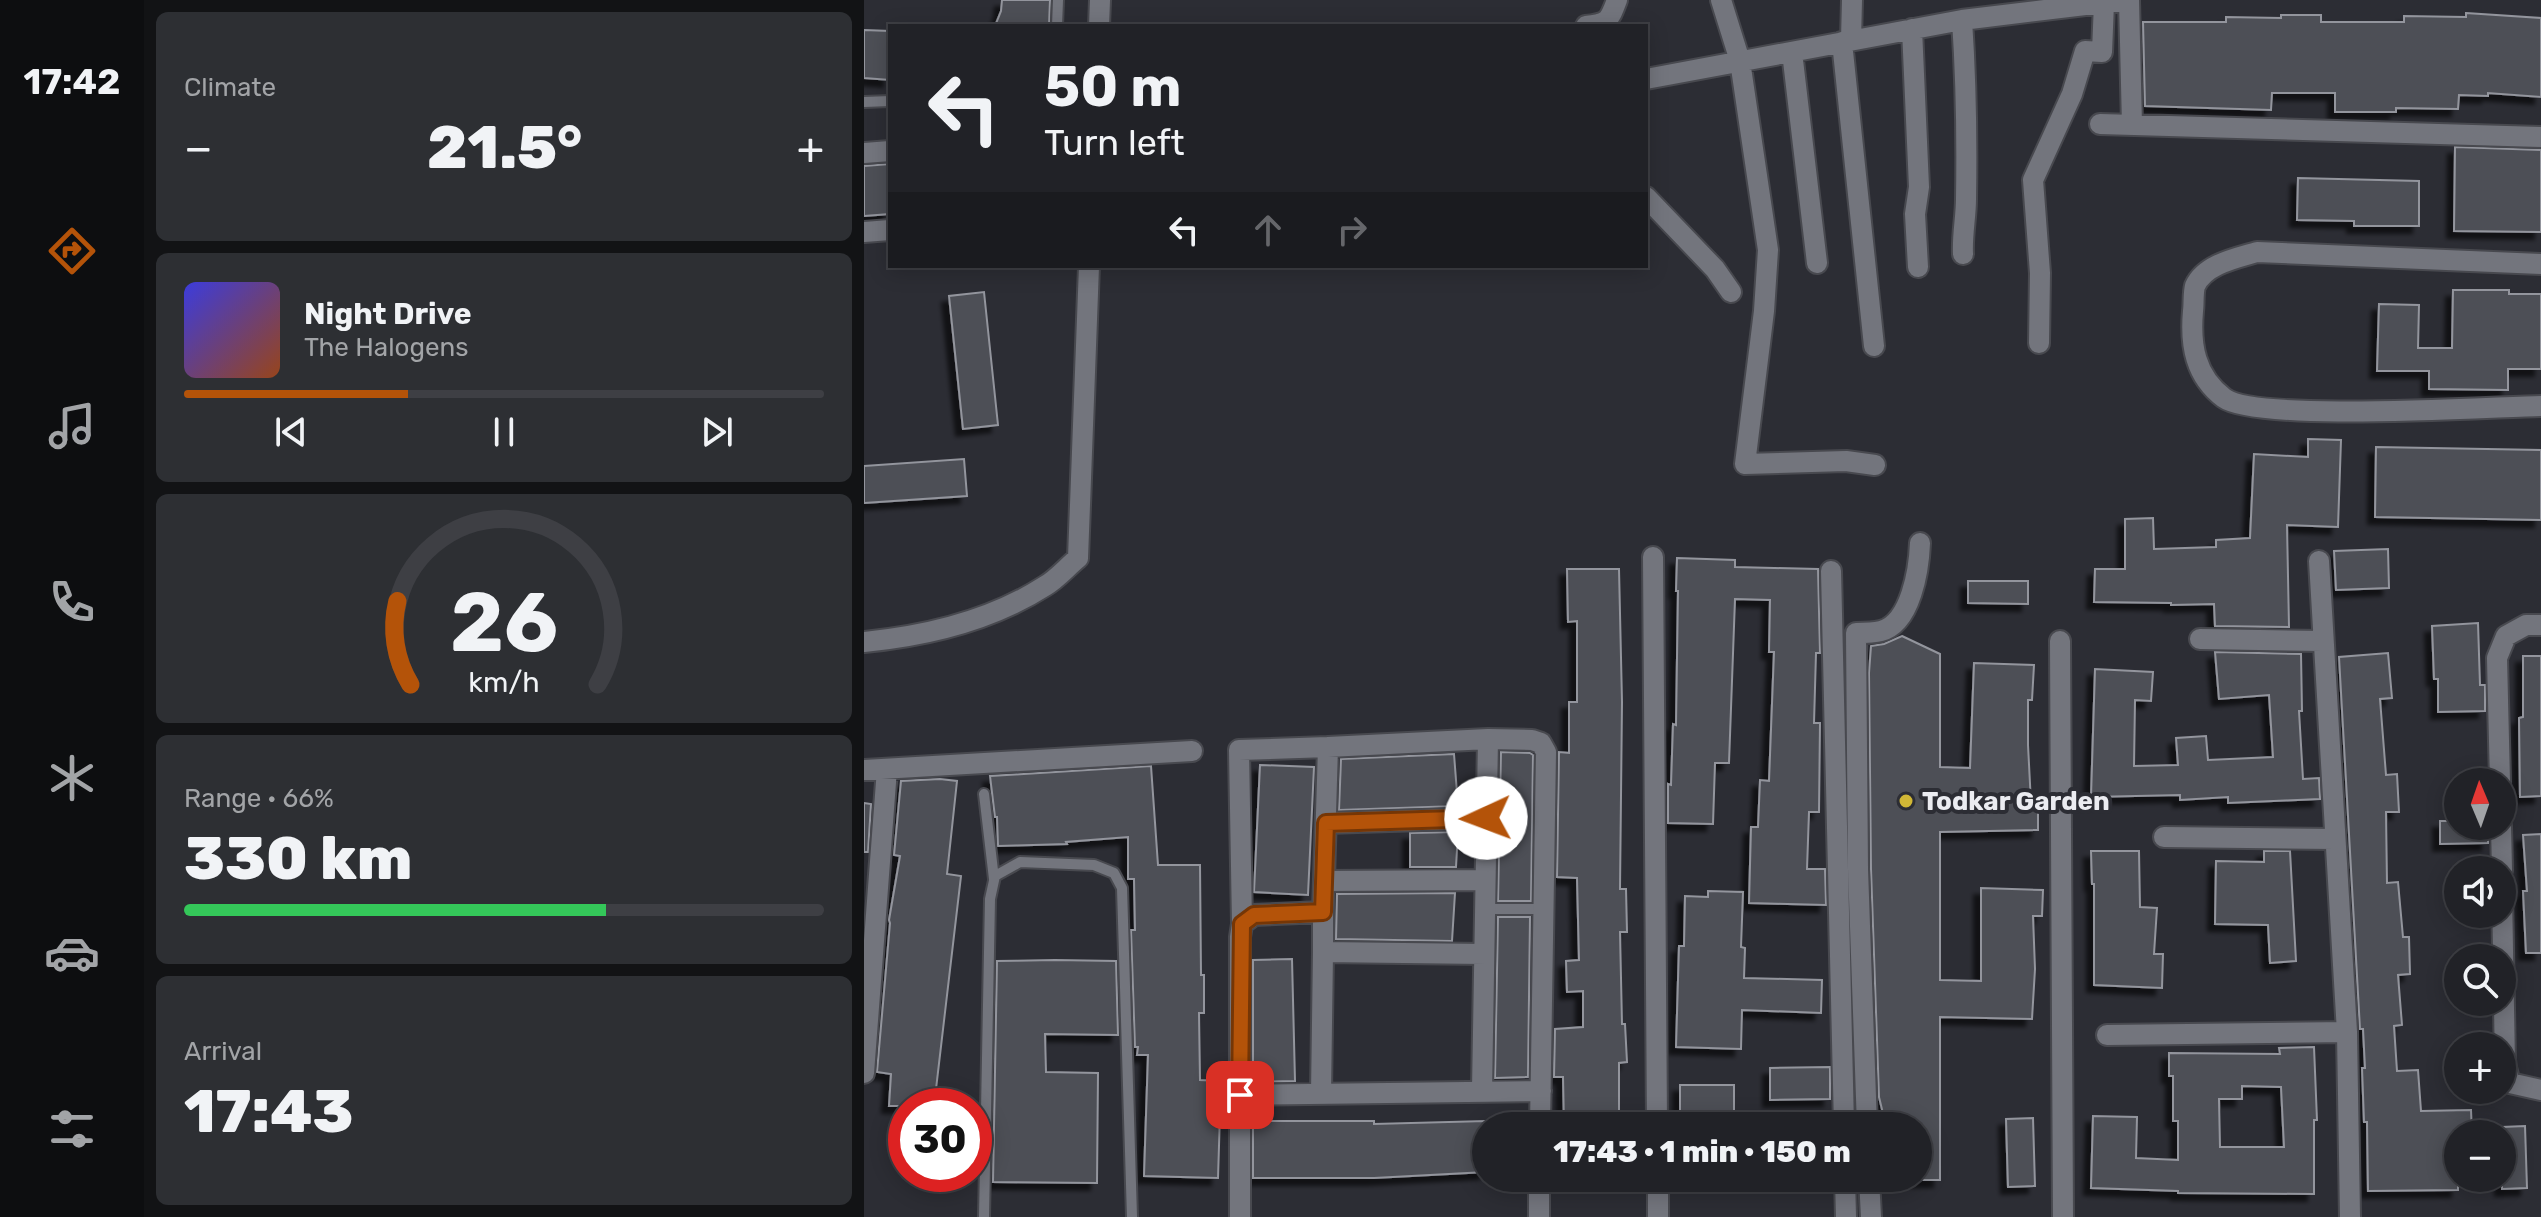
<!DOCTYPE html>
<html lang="en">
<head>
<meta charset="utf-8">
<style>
  body { margin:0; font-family:Rubik,sans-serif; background:#2d2f33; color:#f1f3f6; height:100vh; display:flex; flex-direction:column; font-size:30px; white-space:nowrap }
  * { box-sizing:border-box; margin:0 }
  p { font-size:26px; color:#a2a4a7 }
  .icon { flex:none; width:44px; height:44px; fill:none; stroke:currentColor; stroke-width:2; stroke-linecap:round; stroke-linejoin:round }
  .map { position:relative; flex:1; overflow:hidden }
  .side { display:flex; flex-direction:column; gap:12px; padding:12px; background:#121315; width:720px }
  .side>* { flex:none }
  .top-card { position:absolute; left:24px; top:24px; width:760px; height:244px; border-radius:0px; box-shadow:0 4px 20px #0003,0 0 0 2px #3e3f44; background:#212227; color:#f1f3f6; overflow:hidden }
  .needle { width:52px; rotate:358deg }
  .controls { position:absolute; left:1580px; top:768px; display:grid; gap:16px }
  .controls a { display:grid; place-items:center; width:72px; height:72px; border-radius:50%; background:#212227; box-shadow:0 4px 20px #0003,0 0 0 2px #3e3f44; font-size:40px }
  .speed { position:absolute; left:24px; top:1088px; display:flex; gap:16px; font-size:40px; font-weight:700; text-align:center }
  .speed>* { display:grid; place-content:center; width:104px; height:104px; border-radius:50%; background:#212227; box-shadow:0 4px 20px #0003,0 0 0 2px #3e3f44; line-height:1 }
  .speed .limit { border:12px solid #d22; background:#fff; color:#111 }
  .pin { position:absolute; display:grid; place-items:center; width:68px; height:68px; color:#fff; margin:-34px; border-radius:16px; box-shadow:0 4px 12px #0006 }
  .me { position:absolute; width:88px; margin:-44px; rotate:268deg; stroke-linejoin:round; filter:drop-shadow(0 0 6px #0008) }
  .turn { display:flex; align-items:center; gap:28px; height:168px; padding:0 24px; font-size:36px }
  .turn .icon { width:104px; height:104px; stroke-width:2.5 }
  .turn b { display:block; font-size:56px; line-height:68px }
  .lanes { display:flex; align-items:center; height:76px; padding:0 24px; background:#0003; justify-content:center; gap:40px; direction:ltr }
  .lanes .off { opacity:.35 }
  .big { font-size:60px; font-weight:800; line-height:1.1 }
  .side .tile { flex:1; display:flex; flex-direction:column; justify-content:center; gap:12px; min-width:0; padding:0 28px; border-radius:12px; background:#2d2f33 }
  .side .dial { align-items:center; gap:0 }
  .dial svg { height:208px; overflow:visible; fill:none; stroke:#3e3f44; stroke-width:7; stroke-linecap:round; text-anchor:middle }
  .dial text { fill:#f1f3f6; stroke:none }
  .song { display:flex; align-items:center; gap:24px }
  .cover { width:96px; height:96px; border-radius:12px; background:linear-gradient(135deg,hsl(240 70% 55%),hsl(20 70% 35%)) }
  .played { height:8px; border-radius:4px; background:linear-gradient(90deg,#b45309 35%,#3e3f44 35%) }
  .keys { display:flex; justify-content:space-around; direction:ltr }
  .heat { display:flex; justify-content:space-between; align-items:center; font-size:44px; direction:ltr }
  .charge { height:12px; border-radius:6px; background:linear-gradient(90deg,#34c759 66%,#3e3f44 0) }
  .trip { position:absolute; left:608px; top:1112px; width:460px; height:80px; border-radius:40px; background:#212227; box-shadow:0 4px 20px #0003,0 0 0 2px #3e3f44; font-weight:800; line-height:80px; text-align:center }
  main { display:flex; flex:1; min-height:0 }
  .tab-bar { display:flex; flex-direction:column; width:144px; justify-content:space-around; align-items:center; background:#0d0e10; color:#a2a4a7 }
  .tab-bar .icon { width:56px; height:56px }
  .tab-bar .on { color:#b45309 }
  .tab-bar b { font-size:36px; color:#f1f3f6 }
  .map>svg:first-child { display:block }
  .building { fill:#4d4f56; stroke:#93959d; stroke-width:2; fill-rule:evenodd; filter:url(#shadow) }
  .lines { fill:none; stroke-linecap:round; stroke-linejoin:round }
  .service-casing { stroke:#48494f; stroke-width:14 }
  .minor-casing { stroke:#48494f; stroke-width:24 }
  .service { stroke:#73757d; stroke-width:10 }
  .minor { stroke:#73757d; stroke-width:20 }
  .route-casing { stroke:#753606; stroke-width:20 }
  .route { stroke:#b45309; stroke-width:14 }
  .poi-dot { fill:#d1b736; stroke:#2c2d34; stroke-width:3 }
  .labels { text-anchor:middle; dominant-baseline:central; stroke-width:8; stroke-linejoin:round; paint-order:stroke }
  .poi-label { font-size:26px; font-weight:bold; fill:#ebecf1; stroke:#2c2d34; text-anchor:start }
</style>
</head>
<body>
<main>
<nav class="tab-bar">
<b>17:42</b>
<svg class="icon on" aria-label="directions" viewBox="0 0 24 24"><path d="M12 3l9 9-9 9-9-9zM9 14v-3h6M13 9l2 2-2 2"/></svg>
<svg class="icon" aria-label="music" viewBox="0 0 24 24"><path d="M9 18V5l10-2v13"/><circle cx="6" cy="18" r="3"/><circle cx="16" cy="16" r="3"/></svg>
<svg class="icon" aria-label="phone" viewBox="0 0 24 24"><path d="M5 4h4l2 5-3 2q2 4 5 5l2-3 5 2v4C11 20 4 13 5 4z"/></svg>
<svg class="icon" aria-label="climate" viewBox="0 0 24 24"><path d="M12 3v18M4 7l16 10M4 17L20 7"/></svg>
<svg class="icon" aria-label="car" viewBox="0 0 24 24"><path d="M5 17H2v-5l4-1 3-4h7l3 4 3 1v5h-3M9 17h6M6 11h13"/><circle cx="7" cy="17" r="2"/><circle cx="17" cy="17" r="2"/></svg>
<svg class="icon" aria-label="filters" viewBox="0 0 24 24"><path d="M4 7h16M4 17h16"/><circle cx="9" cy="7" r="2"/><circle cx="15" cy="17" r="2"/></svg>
</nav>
<section class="side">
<div class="tile"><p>Climate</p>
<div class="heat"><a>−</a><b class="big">21.5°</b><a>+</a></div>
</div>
<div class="tile">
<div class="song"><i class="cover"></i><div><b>Night Drive</b><p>The Halogens</p></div></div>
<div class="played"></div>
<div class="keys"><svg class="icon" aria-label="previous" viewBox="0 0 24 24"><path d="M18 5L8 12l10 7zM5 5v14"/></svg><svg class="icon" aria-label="pause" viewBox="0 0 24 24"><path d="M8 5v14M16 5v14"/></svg><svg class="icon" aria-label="next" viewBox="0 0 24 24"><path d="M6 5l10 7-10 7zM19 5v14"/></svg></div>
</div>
<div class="tile dial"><svg viewBox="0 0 100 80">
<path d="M14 69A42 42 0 1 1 86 69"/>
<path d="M14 69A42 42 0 0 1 9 37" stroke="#b45309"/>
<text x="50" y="56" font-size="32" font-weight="700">26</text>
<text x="50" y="72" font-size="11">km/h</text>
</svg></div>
<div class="tile"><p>Range · 66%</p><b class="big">330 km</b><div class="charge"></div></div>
<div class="tile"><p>Arrival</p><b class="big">17:43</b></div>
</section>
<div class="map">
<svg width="1677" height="1217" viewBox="0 0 1677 1217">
  <defs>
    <filter id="shadow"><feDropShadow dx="-7" dy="7" stdDeviation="2" flood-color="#0009"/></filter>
  </defs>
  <rect width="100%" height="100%" fill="#2c2d34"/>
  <!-- building -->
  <path class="building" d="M138,0H186L185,26H131L137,11Z
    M1602,13L1677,18V97L1624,93V96L1595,95L1594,109L1532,108V112H1471V93H1408L1407,110L1281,106L1279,22H1362V17L1417,18V15H1457V22H1540V16L1602,17Z
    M0,30L26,31V80L0,78Z
    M1591,147L1677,150V232L1590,231Z
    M26,164V214L0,216V166Z
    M1434,178L1555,181V226H1490V221L1433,220Z
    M1589,290H1645V294H1677V369H1644V390L1565,389V371H1513L1515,304L1555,305L1554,348H1588Z
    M120,292L134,425L99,429L85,296Z
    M1444,439L1477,440L1474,527L1423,525L1425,627L1351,626L1350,604L1307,605V603L1230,602L1231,569H1261V519L1289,518L1290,549L1352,547V540L1386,538L1390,454L1444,457Z
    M1512,447L1677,450V520L1511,517Z
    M100,459L103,496L0,503V466Z
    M1524,549L1525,588L1472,590L1470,551Z
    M813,558L871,560V567L954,569L956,653H952L950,723H956L955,812H945L943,869H961L962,905L885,903L887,827H894L896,780L905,781L910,652H905L906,600L871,599L865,763H851L849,824L804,823V784L807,785L809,724L812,725L814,591H812Z
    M703,569H755L758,702L756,889H762L763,932H756L758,1024H761L763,1062L755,1063V1126H700L699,1077H690L691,1029L719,1027V991L703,992L702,961L715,960L713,878L693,877L695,752L705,753V702H713V621L704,622Z
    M1104,581H1164V604L1104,603Z
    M1614,623L1616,685H1621V711L1574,712V679H1570L1568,626Z
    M1038,636L1076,654V767L1106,768L1110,663L1170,665L1168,700H1164V745L1167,803H1174V830L1076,832V980L1117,981V888L1179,890L1178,916H1169L1171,969L1168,1019L1076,1017V1180H1054V1126H1022L1015,1097L1007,869L1005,673L1007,646L1020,644Z
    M1351,652L1437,654L1438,711H1435L1439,779L1455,778L1456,799L1364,803V797L1316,800V795L1227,797L1231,669L1289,672L1287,701L1271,700L1270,766L1314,765L1312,738L1342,736L1344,760L1409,757L1405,695L1355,699Z
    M1524,653L1528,698L1516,699L1522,775L1533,774L1535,812H1522L1523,883L1534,882L1539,937H1545L1546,974L1534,975L1538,1025L1530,1026L1533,1071L1554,1070L1557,1111L1607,1110L1608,1134H1594V1190L1504,1191L1503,1122H1500L1498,1068H1501L1499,1029H1496L1475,657Z
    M1659,656H1677V796L1656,797L1655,718L1659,717Z
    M637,752L666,753L669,755L667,901H634Z
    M590,754L594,806L475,810L477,759Z
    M396,765L450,767L444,895L390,892Z
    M287,766L294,865H336L337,975H340V1013H335L336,1080L357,1081L354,1178L280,1176L284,1055H273L274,1047H271L267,930H271L270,879H264V837L202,842L203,844L134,846L133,817H131L126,776Z
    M76,779L93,781L83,874L97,876L70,1106H25L27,1074L13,1072L26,923L25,920L36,856L30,855L37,781Z
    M0,803L7,804L4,852H0Z
    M1576,821H1594V826H1624V843L1576,844Z
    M594,832L592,867H546V833Z
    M1677,834V953H1662L1659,891H1663L1659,835Z
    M1227,851H1275L1276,907L1293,908L1290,954H1299L1298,988L1230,985V884H1228Z
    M1400,851H1426L1432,961L1406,963L1404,925L1351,924L1352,861L1400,862Z
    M844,891L879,892L877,947L881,948L880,978L958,980L957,1013L878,1010L877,1049L812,1047L815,946H820L821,896L844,897Z
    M591,893L588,941L472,939L473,894Z
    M634,917H666L664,1077L631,1078Z
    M428,959L431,1081L389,1082V960Z
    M191,960L252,961L254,1035L181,1034L182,1072L234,1073L233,1183L129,1182L133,961Z
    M1450,1047L1453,1120H1450V1194L1314,1193V1191L1227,1188L1229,1116L1273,1117L1272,1158L1314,1160V1121H1309V1076H1305V1053L1416,1054L1415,1048ZM1378,1086L1417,1087L1420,1147H1356L1355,1099H1378Z
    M966,1067V1099L906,1100V1068Z
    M816,1085H870V1126H816Z
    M1169,1118L1171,1186L1144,1187L1142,1119Z
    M389,1121H510V1124L622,1121V1172L510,1178H389Z
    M1661,1126L1663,1188L1638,1189V1127Z"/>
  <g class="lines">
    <defs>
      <path id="service" d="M193,26L194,0
        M0,102L26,101
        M120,794L130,879
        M621,909H680
        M120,1217L126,899L131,876L156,862L230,865L250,873L258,888L268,1217"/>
      <path id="minor" d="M857,0L876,61L904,250L900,311L881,464L982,461L1011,465
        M1265,0L1268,125
        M1098,20C1102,79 1103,139 1102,199C1102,217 1098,235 1099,254
        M235,26L236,0
        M722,26C745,23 745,21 753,0
        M1048,29L1055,187L1051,214L1054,267
        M987,40L988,0
        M978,42L1010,346
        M928,52L953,263
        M782,79L1098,20L1263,0
        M1236,124L1677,137
        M0,153L26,151
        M782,197L851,269L867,292
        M0,232L26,230
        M1677,264L1393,252C1373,258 1341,264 1331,286C1329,293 1330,304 1329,311C1326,345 1331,376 1360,398C1393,422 1624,407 1677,406
        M1175,343L1176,273L1169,180L1208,94L1221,51L1238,52L1240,3
        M789,557L793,1126
        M1455,561L1483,1032L1486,1217
        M967,571L980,1126
        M1336,639L1459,641
        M1196,641L1199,1217
        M0,642C62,636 128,620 181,586C193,579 203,567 214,558L225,266
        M0,770L328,751
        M1636,782L1633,658L1642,636L1662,625H1677
        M462,823L622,818
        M1637,826L1638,870
        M1300,837L1471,839
        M460,881L621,880
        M1638,893L1641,1064L1646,1083L1677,1090
        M459,912V952L620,954
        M378,924L375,750L464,747
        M1243,1035L1483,1032
        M0,1073L23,769
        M618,1091L624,739
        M457,1094L459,952
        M376,1095L677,1091
        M1003,1126L994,869L992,633C1000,633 1009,633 1017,631C1047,623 1055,569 1056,543
        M981,1178L982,1217
        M1005,1178L1007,1217
        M376,1217V937L378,924L390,915L459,912L464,747L624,739L668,740L677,743L682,752L676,1126
        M675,1217V1178
        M794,1217V1178"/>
    </defs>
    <!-- service casing -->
    <use href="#service" class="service-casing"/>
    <!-- minor casing -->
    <use href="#minor" class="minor-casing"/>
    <!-- service -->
    <use href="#service" class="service"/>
    <!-- minor -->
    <use href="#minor" class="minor"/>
  </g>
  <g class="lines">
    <defs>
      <path id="route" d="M376,1095L378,924L390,915L459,912L462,823L622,818"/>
    </defs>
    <!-- route casing -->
    <use href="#route" class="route-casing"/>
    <!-- route -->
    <use href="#route" class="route"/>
  </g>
  <!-- markers -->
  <circle class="poi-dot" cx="1042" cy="801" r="8"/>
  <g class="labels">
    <!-- poi labels -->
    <g class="poi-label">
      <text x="1058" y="801">Todkar Garden</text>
    </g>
  </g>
</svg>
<div class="controls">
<a><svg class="needle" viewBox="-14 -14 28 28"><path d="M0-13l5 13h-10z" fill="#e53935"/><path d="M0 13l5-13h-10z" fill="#a2a4a7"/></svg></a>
<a><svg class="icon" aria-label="sound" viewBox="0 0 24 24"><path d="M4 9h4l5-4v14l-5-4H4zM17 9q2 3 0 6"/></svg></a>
<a><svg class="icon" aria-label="search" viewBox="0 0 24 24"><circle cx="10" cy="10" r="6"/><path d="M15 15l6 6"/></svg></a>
<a>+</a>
<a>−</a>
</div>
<div class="speed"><div class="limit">30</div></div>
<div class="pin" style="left:376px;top:1095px;background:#d93025"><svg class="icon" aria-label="arrive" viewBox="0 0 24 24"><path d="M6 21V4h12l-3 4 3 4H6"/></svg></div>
<svg class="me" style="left:622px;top:818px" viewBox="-20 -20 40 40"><circle r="19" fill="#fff"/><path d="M0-13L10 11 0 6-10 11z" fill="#b45309"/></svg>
<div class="trip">17:43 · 1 min · 150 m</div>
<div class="top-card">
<div class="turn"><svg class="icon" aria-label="left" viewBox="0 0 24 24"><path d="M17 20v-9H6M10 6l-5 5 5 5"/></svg><div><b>50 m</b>Turn left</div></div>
<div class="lanes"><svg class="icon" aria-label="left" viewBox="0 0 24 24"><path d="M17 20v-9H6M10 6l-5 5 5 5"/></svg><svg class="icon off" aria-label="ahead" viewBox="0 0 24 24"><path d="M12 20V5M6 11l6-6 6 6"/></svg><svg class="icon off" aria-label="right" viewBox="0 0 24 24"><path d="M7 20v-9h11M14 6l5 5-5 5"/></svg></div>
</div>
</div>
</main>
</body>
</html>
